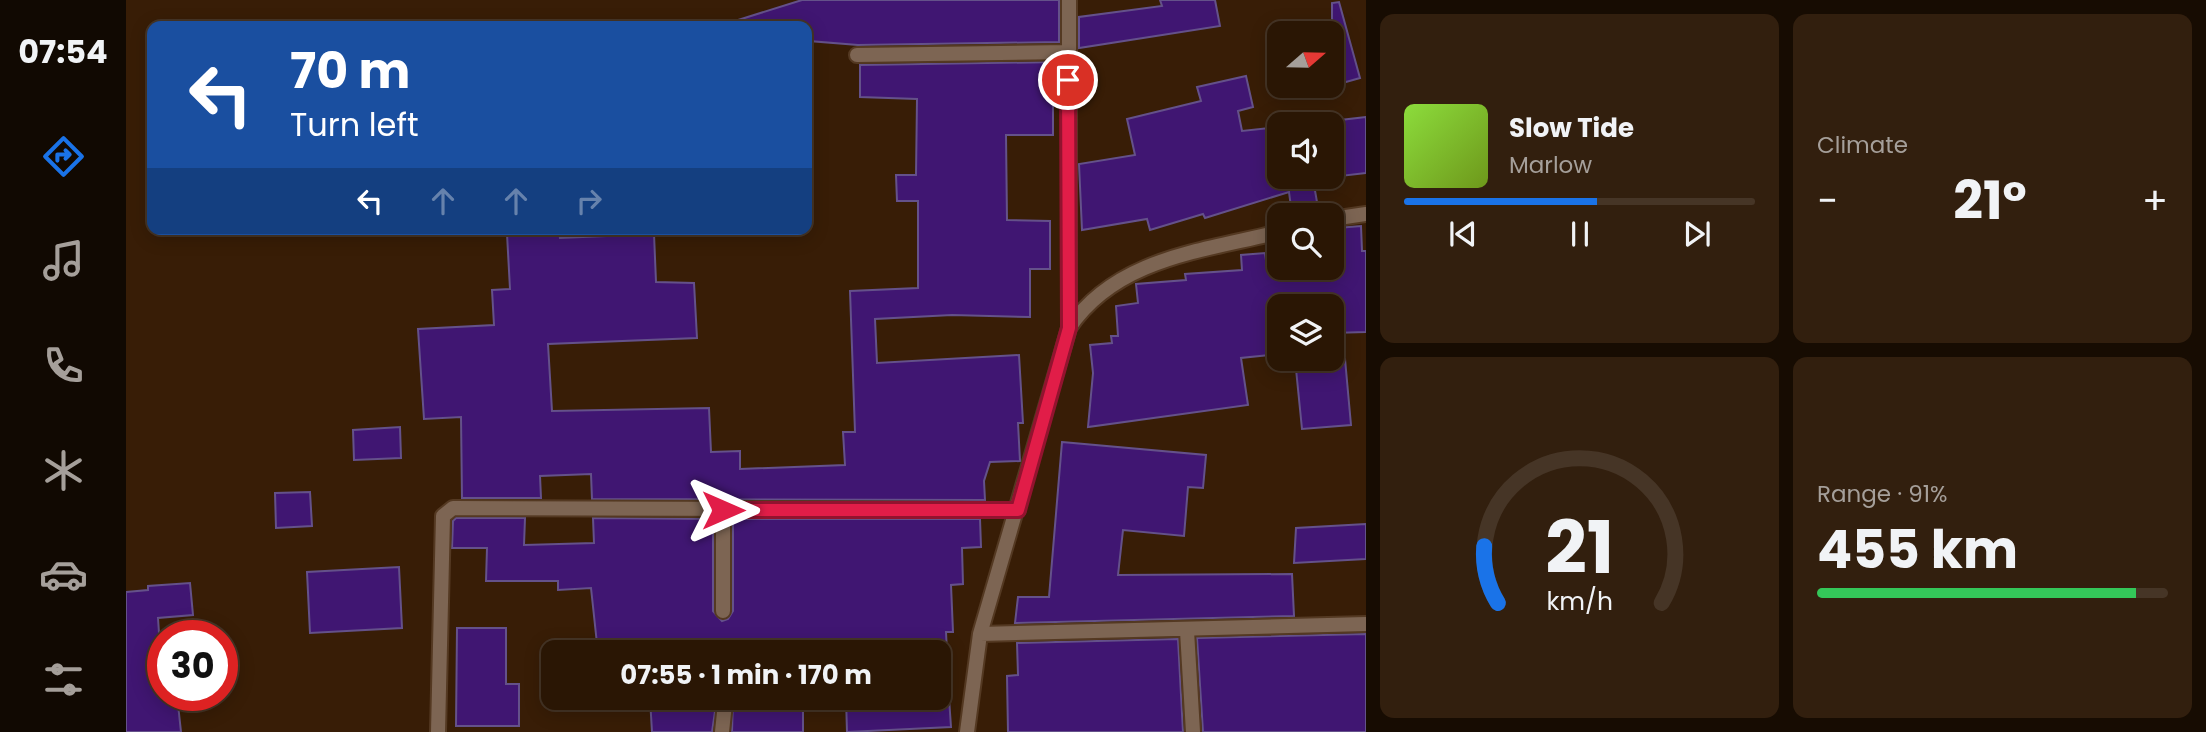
<!DOCTYPE html>
<html lang="en">
<head>
<meta charset="utf-8">
<style>
  body { margin:0; font-family:Poppins,sans-serif; background:#321f0e; color:#f1f3f6; height:100vh; display:flex; flex-direction:column; font-size:26px; white-space:nowrap }
  * { box-sizing:border-box; margin:0 }
  p { font-size:23px; color:#a59f9a }
  .icon { flex:none; width:38px; height:38px; fill:none; stroke:currentColor; stroke-width:2; stroke-linecap:round; stroke-linejoin:round }
  .map { position:relative; flex:1; overflow:hidden }
  .drawer { display:flex; flex-direction:column; gap:14px; padding:14px; background:#170c02; width:840px }
  .drawer>* { flex:none }
  .hud { position:absolute; left:21px; top:21px; width:665px; height:214px; border-radius:14px; box-shadow:0 4px 18px #0003,0 0 0 2px #463526; background:#1a4fa0; color:#fff; overflow:hidden }
  .needle { width:46px; rotate:70deg }
  .fabs { position:absolute; left:1141px; top:21px; display:grid; gap:14px }
  .fabs a { display:grid; place-items:center; width:77px; height:77px; border-radius:14px; background:#2a1604; box-shadow:0 4px 18px #0003,0 0 0 2px #463526; font-size:35px }
  .speed { position:absolute; left:21px; top:620px; display:flex; gap:14px; font-size:35px; font-weight:700; text-align:center }
  .speed>* { display:grid; place-content:center; width:91px; height:91px; border-radius:50%; background:#2a1604; box-shadow:0 4px 18px #0003,0 0 0 2px #463526; line-height:1 }
  .speed .limit { border:10px solid #d22; background:#fff; color:#111 }
  .pin { position:absolute; display:grid; place-items:center; width:60px; height:60px; color:#fff; margin:-30px; border:4px solid #fff; border-radius:50%; box-shadow:0 2px 7px #0007 }
  .me { position:absolute; width:77px; margin:-38px; rotate:90deg; stroke-linejoin:round; filter:drop-shadow(0 0 5px #0008) }
  .turn { display:flex; align-items:center; gap:24px; height:147px; padding:0 28px; font-size:32px }
  .turn .icon { width:91px; height:91px; stroke-width:2.5 }
  .turn b { display:block; font-size:49px; line-height:60px }
  .lanes { display:flex; align-items:center; height:66px; padding:0 28px; background:#0003; justify-content:center; gap:35px; direction:ltr }
  .lanes .off { opacity:.35 }
  .big { font-size:52px; font-weight:700; line-height:1.1 }
  .drawer .tile { flex:1; display:flex; flex-direction:column; justify-content:center; gap:10px; min-width:0; padding:0 24px; border-radius:14px; background:#321f0e }
  .drawer .dial { align-items:center; gap:0 }
  .dial svg { height:182px; overflow:visible; fill:none; stroke:#463526; stroke-width:7; stroke-linecap:round; text-anchor:middle }
  .dial text { fill:#f1f3f6; stroke:none }
  .song { display:flex; align-items:center; gap:21px }
  .cover { width:84px; height:84px; border-radius:10px; background:linear-gradient(135deg,hsl(90 70% 55%),hsl(80 70% 35%)) }
  .played { height:7px; border-radius:4px; background:linear-gradient(90deg,#1a73e8 55%,#463526 55%) }
  .keys { display:flex; justify-content:space-around; direction:ltr }
  .heat { display:flex; justify-content:space-between; align-items:center; font-size:38px; direction:ltr }
  .charge { height:10px; border-radius:5px; background:linear-gradient(90deg,#34c759 91%,#463526 0) }
  .drawer .tiles { flex:1; display:grid; gap:14px; grid-template-columns:repeat(2,1fr) }
  .trip { position:absolute; left:415px; top:640px; width:410px; height:70px; border-radius:14px; background:#2a1604; box-shadow:0 4px 18px #0003,0 0 0 2px #463526; font-weight:700; line-height:70px; text-align:center }
  main { display:flex; flex:1; min-height:0 }
  .tab-bar { display:flex; flex-direction:column; width:126px; justify-content:space-around; align-items:center; background:#110902; color:#a59f9a }
  .tab-bar .icon { width:49px; height:49px }
  .tab-bar .selected { color:#1a73e8 }
  .tab-bar b { font-size:32px; color:#f1f3f6 }
  .map>svg:first-child { display:block }
  .building { fill:#401672; stroke:#64518a; stroke-width:2 }
  .lines { fill:none; stroke-linecap:round; stroke-linejoin:round }
  .street-casing { stroke:#543922; stroke-width:18 }
  .street { stroke:#7d6553; stroke-width:14 }
  .route-casing { stroke:#92132f; stroke-width:18 }
  .route { stroke:#e11d48; stroke-width:12 }
</style>
</head>
<body>
<main>
<nav class="tab-bar">
<b>07:54</b>
<svg class="icon selected" aria-label="directions" viewBox="0 0 24 24"><path d="M12 3l9 9-9 9-9-9zM9 14v-3h6M13 9l2 2-2 2"/></svg>
<svg class="icon" aria-label="music" viewBox="0 0 24 24"><path d="M9 18V5l10-2v13"/><circle cx="6" cy="18" r="3"/><circle cx="16" cy="16" r="3"/></svg>
<svg class="icon" aria-label="phone" viewBox="0 0 24 24"><path d="M5 4h4l2 5-3 2q2 4 5 5l2-3 5 2v4C11 20 4 13 5 4z"/></svg>
<svg class="icon" aria-label="climate" viewBox="0 0 24 24"><path d="M12 3v18M4 7l16 10M4 17L20 7"/></svg>
<svg class="icon" aria-label="car" viewBox="0 0 24 24"><path d="M5 17H2v-5l4-1 3-4h7l3 4 3 1v5h-3M9 17h6M6 11h13"/><circle cx="7" cy="17" r="2"/><circle cx="17" cy="17" r="2"/></svg>
<svg class="icon" aria-label="filters" viewBox="0 0 24 24"><path d="M4 7h16M4 17h16"/><circle cx="9" cy="7" r="2"/><circle cx="15" cy="17" r="2"/></svg>
</nav>
<div class="map">
<svg width="1240" height="732" viewBox="0 0 1240 732">
  <rect width="100%" height="100%" fill="#381d06"/>
  <!-- building -->
  <path class="building" d="M676,0H933V42L732,45L683,41L681,26H610L609,21Z
    M1034,0H1089L1094,26L953,48V17L1036,6Z
    M1213,2L1234,78L1206,86V3Z
    M933,62V98H927V135H880L881,220L924,221V269H904V317L826,315L749,319L751,363L893,355L897,423H892L894,461L864,462L858,481L859,500L466,499L465,474L414,476L415,498H336L335,417L298,419L292,329L368,325L366,290L384,289L381,234L433,232L434,238L528,234L530,282L568,283L571,338L422,344L426,411L583,408L585,452L614,451V469L719,465L717,432H729L724,291L792,288V201H771L770,175H790L791,99L734,97V65Z
    M1120,76L1127,107L1112,111L1116,131L1153,127V177H1195L1196,182L1188,185L1191,202L1165,207L1163,192L1079,218L1077,214L1024,230L1021,219L956,230L953,164L1009,155L1001,119L1075,101L1071,87Z
    M1240,117V173L1206,177V121Z
    M1235,226L1236,251H1240V332L1206,333V306H1153V354L1115,358L1122,405L962,427L967,373L964,345L986,343L985,336H992L990,306L1012,303L1010,284L1060,280L1059,274L1116,270L1115,255L1139,253L1141,268H1206V252H1212L1211,228Z
    M1169,359H1219L1225,425L1176,429Z
    M274,427L275,458L228,460L227,430Z
    M936,442L1080,455L1077,488L1062,487L1058,536L997,530L992,575L1166,574L1168,616L889,623L892,597H923Z
    M184,492L186,526L150,528L149,493Z
    M330,518H399L398,545L468,543L467,518L587,519V611L596,621L602,619L607,611V519H854L855,547L836,548L837,584L825,585L827,632H820L821,653H472L465,588L432,590V581H360L361,548H326L327,521Z
    M1240,524V559L1168,563L1170,528Z
    M273,567L276,628L184,633L181,572Z
    M64,583L67,615L32,618L37,695H51L55,732H0V592L22,590V586Z
    M331,628H380V684H393V726H330Z
    M1240,634V732H1077L1071,638Z
    M1052,639L1057,732H882L881,676L892,675L891,643Z
    M524,698H591L586,732H526Z
    M607,698H677V732H606Z
    M720,698H823L825,727L721,732Z"/>
  <g class="lines">
    <defs>
      <path id="street" d="M731,55L942,52
        M1206,219L1240,214
        M943,328V0
        M597,611V510
        M1061,631L1067,732
        M854,634L1240,624
        M312,732L317,516L327,508L892,510
        M596,732L599,703
        M841,732L854,634L943,328C990,258 1077,251 1153,232"/>
    </defs>
    <!-- street casing -->
    <use href="#street" class="street-casing"/>
    <!-- street -->
    <use href="#street" class="street"/>
  </g>
  <g class="lines">
    <defs>
      <path id="route" d="M597,510H892L943,328L942,80"/>
    </defs>
    <!-- route casing -->
    <use href="#route" class="route-casing"/>
    <!-- route -->
    <use href="#route" class="route"/>
  </g>
</svg>
<div class="fabs">
<a><svg class="needle" viewBox="-14 -14 28 28"><path d="M0-13l5 13h-10z" fill="#e53935"/><path d="M0 13l5-13h-10z" fill="#a59f9a"/></svg></a>
<a><svg class="icon" aria-label="sound" viewBox="0 0 24 24"><path d="M4 9h4l5-4v14l-5-4H4zM17 9q2 3 0 6"/></svg></a>
<a><svg class="icon" aria-label="search" viewBox="0 0 24 24"><circle cx="10" cy="10" r="6"/><path d="M15 15l6 6"/></svg></a>
<a><svg class="icon" aria-label="layers" viewBox="0 0 24 24"><path d="M12 4l9 5-9 5-9-5zM3 14l9 5 9-5"/></svg></a>
</div>
<div class="speed"><div class="limit">30</div></div>
<div class="pin" style="left:942px;top:80px;background:#d93025"><svg class="icon" aria-label="arrive" viewBox="0 0 24 24"><path d="M6 21V4h12l-3 4 3 4H6"/></svg></div>
<svg class="me" style="left:597px;top:510px" viewBox="-20 -20 40 40"><path d="M0-17L14 15 0 8-14 15z" fill="#e11d48" stroke="#fff" stroke-width="4"/></svg>
<div class="trip">07:55 · 1 min · 170 m</div>
<div class="hud">
<div class="turn"><svg class="icon" aria-label="left" viewBox="0 0 24 24"><path d="M17 20v-9H6M10 6l-5 5 5 5"/></svg><div><b>70 m</b>Turn left</div></div>
<div class="lanes"><svg class="icon" aria-label="left" viewBox="0 0 24 24"><path d="M17 20v-9H6M10 6l-5 5 5 5"/></svg><svg class="icon off" aria-label="ahead" viewBox="0 0 24 24"><path d="M12 20V5M6 11l6-6 6 6"/></svg><svg class="icon off" aria-label="ahead" viewBox="0 0 24 24"><path d="M12 20V5M6 11l6-6 6 6"/></svg><svg class="icon off" aria-label="right" viewBox="0 0 24 24"><path d="M7 20v-9h11M14 6l5 5-5 5"/></svg></div>
</div>
</div>
<section class="drawer">
<div class="tiles">
<div class="tile">
<div class="song"><i class="cover"></i><div><b>Slow Tide</b><p>Marlow</p></div></div>
<div class="played"></div>
<div class="keys"><svg class="icon" aria-label="previous" viewBox="0 0 24 24"><path d="M18 5L8 12l10 7zM5 5v14"/></svg><svg class="icon" aria-label="pause" viewBox="0 0 24 24"><path d="M8 5v14M16 5v14"/></svg><svg class="icon" aria-label="next" viewBox="0 0 24 24"><path d="M6 5l10 7-10 7zM19 5v14"/></svg></div>
</div>
<div class="tile"><p>Climate</p>
<div class="heat"><a>−</a><b class="big">21°</b><a>+</a></div>
</div>
<div class="tile dial"><svg viewBox="0 0 100 80">
<path d="M14 69A42 42 0 1 1 86 69"/>
<path d="M14 69A42 42 0 0 1 8 44" stroke="#1a73e8"/>
<text x="50" y="56" font-size="32" font-weight="700">21</text>
<text x="50" y="72" font-size="11">km/h</text>
</svg></div>
<div class="tile"><p>Range · 91%</p><b class="big">455 km</b><div class="charge"></div></div>
</div>
</section>
</main>
</body>
</html>
